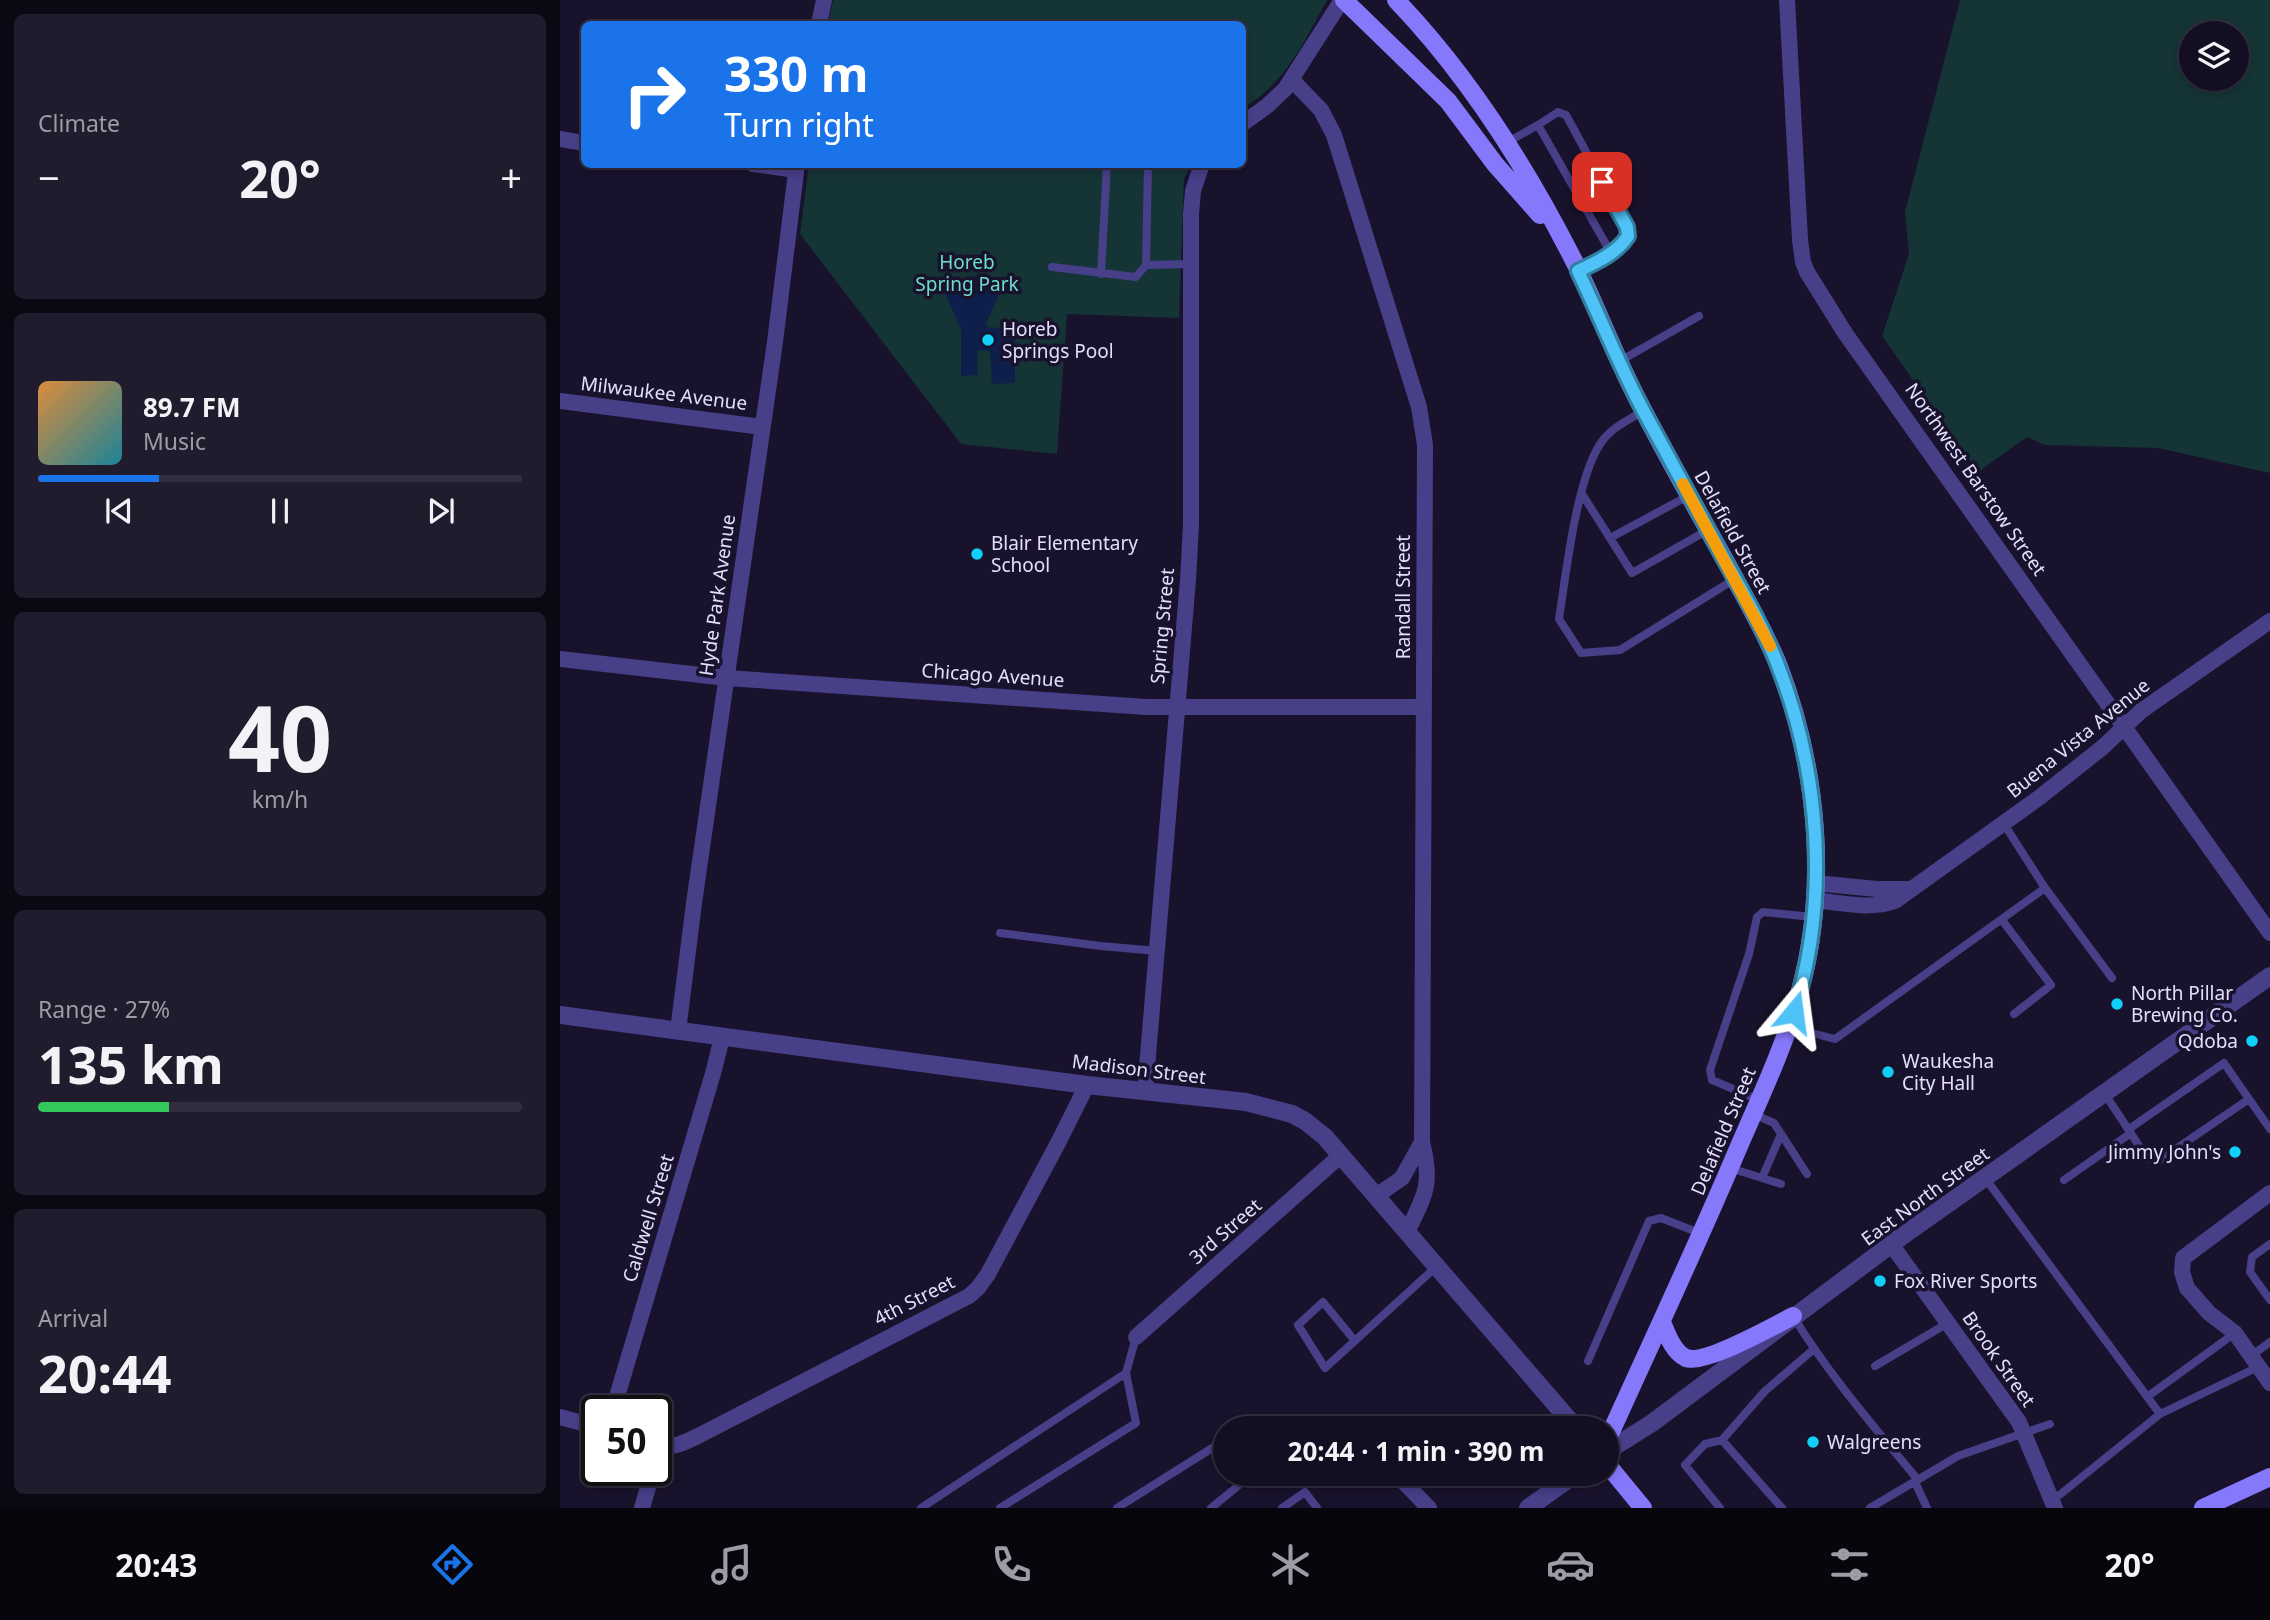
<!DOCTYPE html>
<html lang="en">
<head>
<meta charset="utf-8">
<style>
  body { margin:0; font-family:"Noto Sans",sans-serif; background:#201c2e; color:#f1f3f6; height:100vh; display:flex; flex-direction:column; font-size:26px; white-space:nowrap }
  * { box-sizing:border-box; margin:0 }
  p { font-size:23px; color:#9d9ca5 }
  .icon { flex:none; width:38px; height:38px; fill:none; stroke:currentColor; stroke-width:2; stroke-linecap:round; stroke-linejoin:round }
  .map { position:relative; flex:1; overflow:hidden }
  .drawer { display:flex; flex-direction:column; gap:14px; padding:14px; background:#0a0812; width:560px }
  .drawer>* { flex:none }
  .guide { position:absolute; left:21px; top:21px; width:665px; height:147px; border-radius:10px; box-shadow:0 4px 10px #0003,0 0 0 2px #322e3f; background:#1a73e8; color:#fff; overflow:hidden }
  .controls { position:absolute; left:1619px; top:21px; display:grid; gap:14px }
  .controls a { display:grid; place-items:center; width:70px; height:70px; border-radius:50%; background:#130e21; box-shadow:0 4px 10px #0003,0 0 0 2px #322e3f; font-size:35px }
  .speed { position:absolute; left:21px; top:1395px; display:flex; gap:14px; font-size:35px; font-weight:700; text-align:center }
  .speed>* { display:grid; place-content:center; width:91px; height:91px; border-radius:50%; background:#130e21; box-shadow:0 4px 10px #0003,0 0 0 2px #322e3f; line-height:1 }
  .speed .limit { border:4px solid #111; border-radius:10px; background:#fff; color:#111 }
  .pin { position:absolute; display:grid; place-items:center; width:60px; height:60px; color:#fff; margin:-30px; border-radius:14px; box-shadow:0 4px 10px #0006 }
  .me { position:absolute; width:77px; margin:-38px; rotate:16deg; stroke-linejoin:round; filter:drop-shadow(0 0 5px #0008) }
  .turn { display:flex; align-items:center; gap:24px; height:147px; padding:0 28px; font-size:32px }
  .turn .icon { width:91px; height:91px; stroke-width:2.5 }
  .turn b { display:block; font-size:49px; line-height:60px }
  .big { font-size:52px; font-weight:700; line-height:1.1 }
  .drawer .tile { flex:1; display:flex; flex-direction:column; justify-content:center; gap:10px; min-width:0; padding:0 24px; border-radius:10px; background:#201c2e }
  .drawer .dial { align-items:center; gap:0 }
  .dial b { font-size:91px; line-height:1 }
  .song { display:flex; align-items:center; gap:21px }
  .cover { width:84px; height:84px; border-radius:10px; background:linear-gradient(135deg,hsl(30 70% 55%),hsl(190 70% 35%)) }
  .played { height:7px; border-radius:4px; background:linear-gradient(90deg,#1a73e8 25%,#322e3f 25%) }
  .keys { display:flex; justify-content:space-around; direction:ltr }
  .heat { display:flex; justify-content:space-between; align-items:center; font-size:38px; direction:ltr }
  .charge { height:10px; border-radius:5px; background:linear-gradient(90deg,#34c759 27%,#322e3f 0) }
  .trip { position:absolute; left:653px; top:1416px; width:406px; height:70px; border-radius:35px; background:#130e21; box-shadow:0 4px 10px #0003,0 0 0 2px #322e3f; font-weight:700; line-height:70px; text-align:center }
  .menu { display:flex; height:112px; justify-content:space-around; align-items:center; background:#08060d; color:#9d9ca5 }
  .menu .icon { width:49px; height:49px }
  .menu .selected { color:#1a73e8 }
  .menu b { font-size:32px; color:#f1f3f6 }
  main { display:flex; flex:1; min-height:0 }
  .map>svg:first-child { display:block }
  .green { fill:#153436; fill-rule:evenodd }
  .water { fill:#0d1f4a }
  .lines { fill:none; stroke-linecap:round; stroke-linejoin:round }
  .service { stroke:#483f89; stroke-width:8 }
  .minor { stroke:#483f89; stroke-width:16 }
  .tertiary { stroke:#483f89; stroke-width:18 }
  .secondary { stroke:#8678fb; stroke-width:18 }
  .route-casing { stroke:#337fa1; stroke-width:18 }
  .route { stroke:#4fc3f7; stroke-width:12 }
  .slow { stroke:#f59e0b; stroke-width:12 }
  .poi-dot { fill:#10cff8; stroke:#19122c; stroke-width:2.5 }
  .labels { text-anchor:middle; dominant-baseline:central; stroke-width:7; stroke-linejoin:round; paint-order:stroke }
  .park-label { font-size:19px; fill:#6adeca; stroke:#19122c }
  .poi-label { font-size:19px; fill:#e4defe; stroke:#19122c; text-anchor:start }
  .street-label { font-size:19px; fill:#e4defe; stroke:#19122c }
</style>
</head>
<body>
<main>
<section class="drawer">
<div class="tile"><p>Climate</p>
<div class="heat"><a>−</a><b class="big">20°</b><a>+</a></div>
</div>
<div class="tile">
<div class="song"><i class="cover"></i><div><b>89.7 FM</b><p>Music</p></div></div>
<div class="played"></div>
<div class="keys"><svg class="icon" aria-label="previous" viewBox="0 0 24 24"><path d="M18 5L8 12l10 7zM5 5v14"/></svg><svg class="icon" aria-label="pause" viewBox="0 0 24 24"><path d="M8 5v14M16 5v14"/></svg><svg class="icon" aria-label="next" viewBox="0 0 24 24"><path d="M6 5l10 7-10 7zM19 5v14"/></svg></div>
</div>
<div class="tile dial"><b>40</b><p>km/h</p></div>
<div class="tile"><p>Range · 27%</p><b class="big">135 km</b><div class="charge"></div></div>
<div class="tile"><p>Arrival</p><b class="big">20:44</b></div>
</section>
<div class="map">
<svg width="1710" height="1508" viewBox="0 0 1710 1508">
  <rect width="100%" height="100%" fill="#19122c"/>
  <!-- green -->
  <path class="green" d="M273,0H767C744,42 726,83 683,108L682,24H268Z
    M1400,0H1710V473L1598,448L1485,445L1467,437L1418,472L1322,336L1349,254L1345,212ZM1676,33V79H1631V33Z
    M249,165H631L624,179L619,318L507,314L497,454L401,444L240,234Z"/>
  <!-- water -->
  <path class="water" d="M419,275L445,282L426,323L427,327L455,329V383L432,384L430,351L417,350L418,375L401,376V329L383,289L401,279Z"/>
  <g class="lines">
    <!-- service -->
    <path class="service" d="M978,125L998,112L1006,115L1067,227L1068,235L1062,244L1051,253L1019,271
      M946,143L978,125L1051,253
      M586,265L631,264
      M492,267L576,277L586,265L588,164
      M541,274L547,164
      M1060,361L1139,316
      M1083,411C1070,419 1053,427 1043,440C1017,473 1006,574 999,619L1021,653L1060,650L1175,579
      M1022,494L1050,538
      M1128,496L1050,538L1072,573L1148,530
      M1444,824L1485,888L1552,978
      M1442,920L1491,985L1454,1014
      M440,933L541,946L597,951
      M1229,1027L1275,1039L1485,888
      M1545,1094L1587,1158L1598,1161L1689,1099L1710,1129
      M1199,1100L1152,1080L1150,1070L1189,954L1197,917L1203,912L1253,917
      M1193,1114L1214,1123L1247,1174
      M1569,1129L1664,1063L1689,1099
      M1170,1168L1221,1184
      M1202,1178L1221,1134
      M1425,1178L1600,1414L1492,1501
      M1504,1180L1571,1133
      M1710,1244L1692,1257L1690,1272L1710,1300
      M1233,1316C1269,1375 1314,1427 1358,1480
      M795,1341L763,1302L738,1325L765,1368L876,1267
      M1691,1356L1710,1342
      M1028,1361L1089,1221L1101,1218L1142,1234
      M1315,1366L1388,1323
      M1587,1397L1675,1333
      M1600,1414L1698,1367
      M1355,1482L1367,1508
      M361,1508L566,1373
      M440,1508L576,1423L566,1373L576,1337
      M557,1508L657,1445
      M651,1508L678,1486
      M722,1508L745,1492L757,1508
      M1160,1508L1125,1465L1145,1444L1162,1440
      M1222,1508L1162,1440L1205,1391L1254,1349
      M1310,1508L1398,1456L1490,1424"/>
    <!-- minor -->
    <path class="minor" d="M1227,0L1240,240L1243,262L1247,272L1285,333L1710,933
      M259,24L264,0
      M732,80L761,110L774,135L859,407L865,445L862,1142C873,1185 865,1195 847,1232
      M682,124L707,106L725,89L782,0
      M0,139L24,143
      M193,164L236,170
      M0,401L202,427
      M0,659L167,678L586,707H864
      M1255,883L1317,889H1351
      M1254,900C1282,903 1309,910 1335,901L1480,797L1543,747L1581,711L1710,621
      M118,1031L134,903L215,342L237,164
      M585,1091L628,580L631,525V214L633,191L642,164
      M1710,1193L1623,1258L1622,1272L1627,1288L1649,1313L1675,1333L1710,1383
      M816,1196L842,1178L862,1142
      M1331,1244L1459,1422L1495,1508
      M576,1337L780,1156
      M53,1410L154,1070L162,1037
      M0,1417L37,1427
      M96,1445C113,1449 123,1443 138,1436L409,1296L418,1288L428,1274L498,1143L527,1085
      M836,1474L869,1508
      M82,1508L93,1470"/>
    <!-- tertiary -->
    <path class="tertiary" d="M0,1015L527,1085L686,1102L732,1114L745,1121L765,1137L1016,1428
      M1046,1452L1092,1423L1341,1237L1710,976
      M968,1508L1016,1474"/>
    <!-- secondary -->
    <path class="secondary" d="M784,0L888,101L935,164L980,215
      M836,0C906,73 966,167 1012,257C1036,304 1054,355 1079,402C1108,459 1140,515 1171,571C1187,602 1205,632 1218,664C1258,768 1269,887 1239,994C1223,1051 1197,1104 1174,1158C1133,1254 1089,1348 1046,1443
      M1102,1322C1107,1334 1113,1352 1126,1358C1144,1365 1214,1326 1233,1316
      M1046,1463L1083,1508
      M1643,1508L1710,1477"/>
  </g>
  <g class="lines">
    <defs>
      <path id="route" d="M1042,182L1067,227L1068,236C1057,253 1037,262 1018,271C1040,317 1059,365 1083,410C1110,460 1137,510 1164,559C1183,593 1203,627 1217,663C1260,772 1270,899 1234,1012"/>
    </defs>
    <!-- route casing -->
    <use href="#route" class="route-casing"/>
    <!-- route -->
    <use href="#route" class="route"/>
    <!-- slow -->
    <path class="slow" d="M1123,484L1210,646"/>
  </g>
  <!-- markers -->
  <g class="poi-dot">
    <circle cx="428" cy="340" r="7"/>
    <circle cx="417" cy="554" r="7"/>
    <circle cx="1557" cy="1004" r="7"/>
    <circle cx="1692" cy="1041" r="7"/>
    <circle cx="1328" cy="1072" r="7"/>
    <circle cx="1675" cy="1152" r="7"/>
    <circle cx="1320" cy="1281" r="7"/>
    <circle cx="1253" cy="1442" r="7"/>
  </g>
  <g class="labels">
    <!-- park labels -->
    <g class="park-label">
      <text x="407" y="262">Horeb<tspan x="407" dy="22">Spring Park</tspan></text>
    </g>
    <!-- poi labels -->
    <g class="poi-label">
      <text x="442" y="329">Horeb<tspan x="442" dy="22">Springs Pool</tspan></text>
      <text x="431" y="543">Blair Elementary<tspan x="431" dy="22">School</tspan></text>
      <text x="1571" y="993">North Pillar<tspan x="1571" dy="22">Brewing Co.</tspan></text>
      <text x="1678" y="1041" text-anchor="end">Qdoba</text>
      <text x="1342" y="1061">Waukesha<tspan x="1342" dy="22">City Hall</tspan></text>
      <text x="1661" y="1152" text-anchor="end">Jimmy John's</text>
      <text x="1334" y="1281">Fox River Sports</text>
      <text x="1267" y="1442">Walgreens</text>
    </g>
    <!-- street labels -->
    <g class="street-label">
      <text transform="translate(104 393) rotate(7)">Milwaukee Avenue</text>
      <text transform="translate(1416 479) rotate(55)">Northwest Barstow Street</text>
      <text transform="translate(1173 532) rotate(61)">Delafield Street</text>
      <text transform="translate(157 595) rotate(-82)">Hyde Park Avenue</text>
      <text transform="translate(843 597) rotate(-90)">Randall Street</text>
      <text transform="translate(602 626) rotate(-85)">Spring Street</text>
      <text transform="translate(433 675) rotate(4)">Chicago Avenue</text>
      <text transform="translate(1518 738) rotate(-39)">Buena Vista Avenue</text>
      <text transform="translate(579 1069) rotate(7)">Madison Street</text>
      <text transform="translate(1163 1131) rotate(-67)">Delafield Street</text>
      <text transform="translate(1365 1196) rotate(-36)">East North Street</text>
      <text transform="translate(88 1218) rotate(-73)">Caldwell Street</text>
      <text transform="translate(665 1231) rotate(-41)">3rd Street</text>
      <text transform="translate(354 1300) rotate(-27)">4th Street</text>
      <text transform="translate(1439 1359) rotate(55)">Brook Street</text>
    </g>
  </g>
</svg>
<div class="controls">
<a><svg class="icon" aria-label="layers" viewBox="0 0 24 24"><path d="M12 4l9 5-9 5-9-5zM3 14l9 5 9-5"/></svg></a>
</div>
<div class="speed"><div class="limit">50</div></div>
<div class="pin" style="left:1042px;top:182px;background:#d93025"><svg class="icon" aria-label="arrive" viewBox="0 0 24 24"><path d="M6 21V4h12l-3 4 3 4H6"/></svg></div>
<svg class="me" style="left:1234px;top:1012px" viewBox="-20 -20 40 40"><path d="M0-17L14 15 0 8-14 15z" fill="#4fc3f7" stroke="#fff" stroke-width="4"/></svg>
<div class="trip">20:44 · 1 min · 390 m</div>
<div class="guide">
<div class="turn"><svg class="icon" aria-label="right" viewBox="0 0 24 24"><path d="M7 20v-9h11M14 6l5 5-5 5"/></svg><div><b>330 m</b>Turn right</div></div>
</div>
</div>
</main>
<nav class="menu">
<b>20:43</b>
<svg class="icon selected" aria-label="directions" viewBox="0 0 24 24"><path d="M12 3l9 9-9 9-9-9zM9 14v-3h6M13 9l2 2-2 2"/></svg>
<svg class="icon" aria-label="music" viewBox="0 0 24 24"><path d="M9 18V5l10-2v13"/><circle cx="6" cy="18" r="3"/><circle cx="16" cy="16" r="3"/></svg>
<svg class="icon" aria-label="phone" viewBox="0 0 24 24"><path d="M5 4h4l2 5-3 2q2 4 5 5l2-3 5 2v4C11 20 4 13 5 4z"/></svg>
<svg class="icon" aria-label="climate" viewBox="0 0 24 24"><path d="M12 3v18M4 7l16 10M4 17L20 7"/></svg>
<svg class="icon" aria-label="car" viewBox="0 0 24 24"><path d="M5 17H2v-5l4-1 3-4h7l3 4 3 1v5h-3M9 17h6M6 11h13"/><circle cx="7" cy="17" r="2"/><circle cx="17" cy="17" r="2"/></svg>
<svg class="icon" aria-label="filters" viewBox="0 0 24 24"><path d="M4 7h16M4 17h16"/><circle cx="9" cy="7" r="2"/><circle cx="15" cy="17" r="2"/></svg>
<b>20°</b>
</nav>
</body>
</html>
